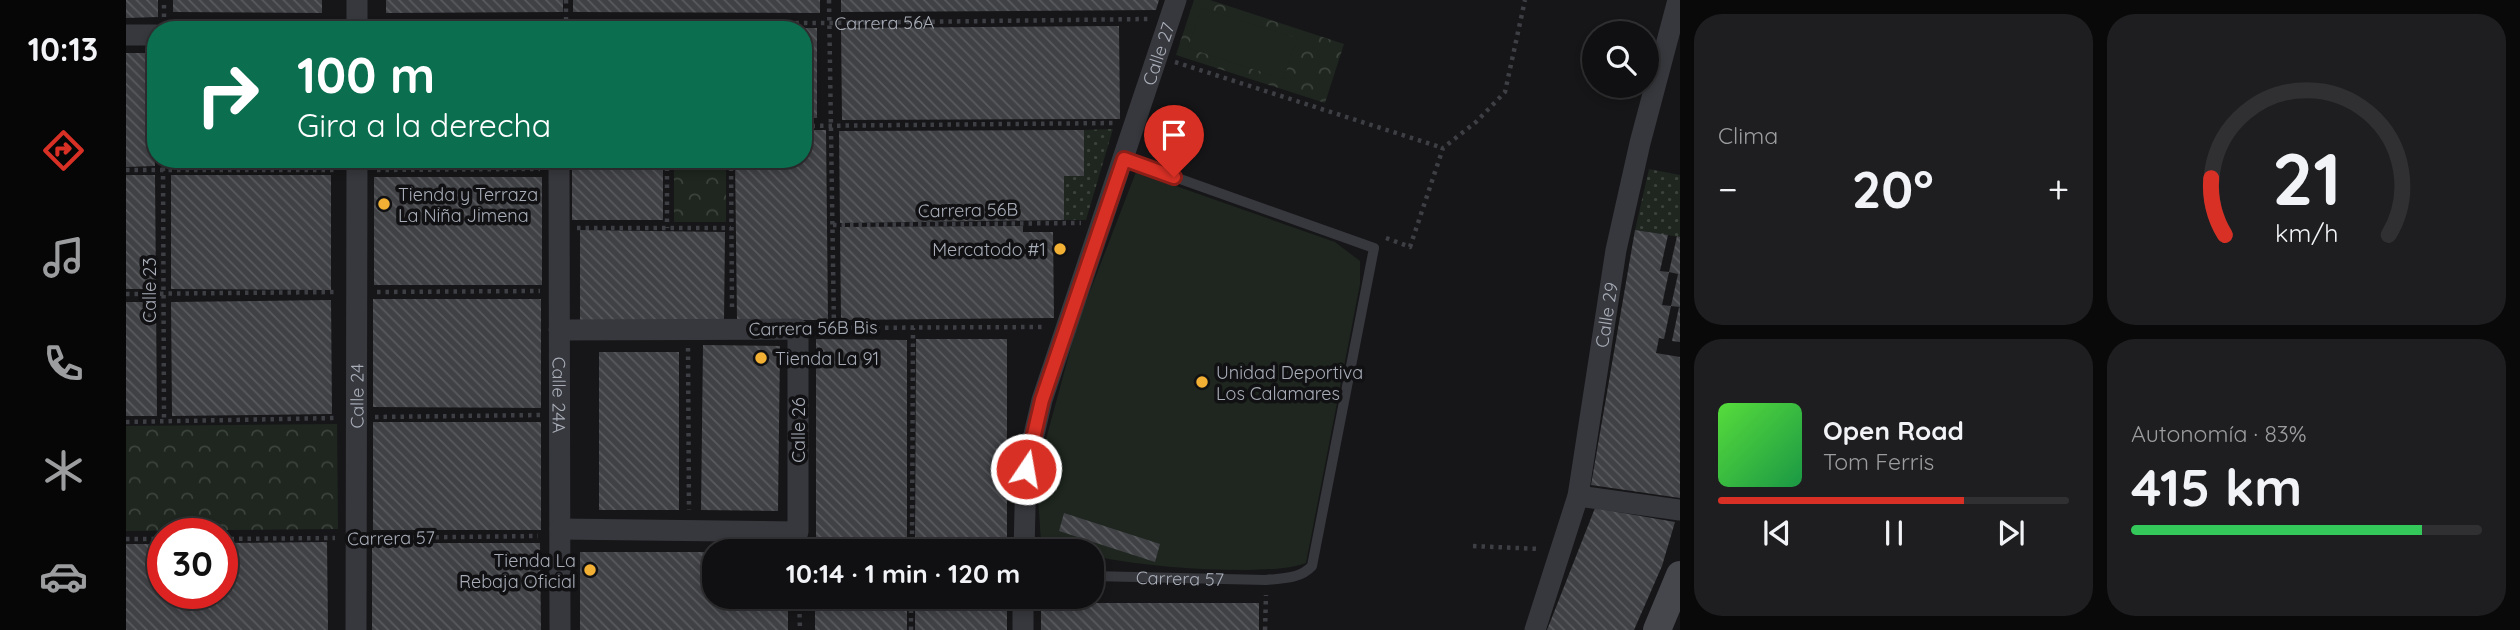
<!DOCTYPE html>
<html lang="es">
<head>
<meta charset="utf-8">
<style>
  body { margin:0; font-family:Quicksand,sans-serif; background:#1e1e20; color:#f1f3f6; height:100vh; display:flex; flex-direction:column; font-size:26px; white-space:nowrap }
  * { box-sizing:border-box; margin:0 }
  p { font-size:23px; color:#9c9d9f }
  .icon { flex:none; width:38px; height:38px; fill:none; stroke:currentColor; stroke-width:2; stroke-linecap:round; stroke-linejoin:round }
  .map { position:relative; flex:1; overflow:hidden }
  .details { display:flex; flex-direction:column; gap:14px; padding:14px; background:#09090a; width:840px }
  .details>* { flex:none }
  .top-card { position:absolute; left:21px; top:21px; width:665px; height:147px; border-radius:28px; box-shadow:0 4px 10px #0003,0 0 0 2px #303032; background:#0b6e4f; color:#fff; overflow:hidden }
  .controls { position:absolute; left:1456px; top:21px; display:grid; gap:14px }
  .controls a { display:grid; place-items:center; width:77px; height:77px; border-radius:50%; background:#101012; box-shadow:0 4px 10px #0003,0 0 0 2px #303032; font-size:35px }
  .speed { position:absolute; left:21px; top:518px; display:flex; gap:14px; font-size:35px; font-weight:700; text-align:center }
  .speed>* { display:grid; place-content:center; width:91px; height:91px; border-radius:50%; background:#101012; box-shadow:0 4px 10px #0003,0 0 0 2px #303032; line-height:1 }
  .speed .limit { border:10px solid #d22; background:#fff; color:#111 }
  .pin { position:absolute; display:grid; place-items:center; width:60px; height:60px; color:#fff; margin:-72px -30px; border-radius:50% 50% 50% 0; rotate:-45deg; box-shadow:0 0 7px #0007 }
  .pin .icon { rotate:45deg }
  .me { position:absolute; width:77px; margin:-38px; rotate:12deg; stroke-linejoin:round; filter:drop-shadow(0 0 5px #0008) }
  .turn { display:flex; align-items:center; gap:24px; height:147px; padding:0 35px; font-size:32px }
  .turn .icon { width:91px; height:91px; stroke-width:2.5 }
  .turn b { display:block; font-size:49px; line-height:60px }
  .big { font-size:52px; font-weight:800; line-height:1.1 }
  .details .tile { flex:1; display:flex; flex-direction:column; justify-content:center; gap:10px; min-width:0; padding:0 24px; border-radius:28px; background:#1e1e20 }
  .details .dial { align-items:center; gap:0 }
  .dial svg { height:182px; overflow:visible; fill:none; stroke:#303032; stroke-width:7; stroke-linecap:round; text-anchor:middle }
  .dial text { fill:#f1f3f6; stroke:none }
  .song { display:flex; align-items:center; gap:21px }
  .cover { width:84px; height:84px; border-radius:10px; background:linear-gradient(135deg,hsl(110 70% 55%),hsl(140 70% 35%)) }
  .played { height:7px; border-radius:4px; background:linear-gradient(90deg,#d93025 70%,#303032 70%) }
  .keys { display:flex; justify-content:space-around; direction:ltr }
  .heat { display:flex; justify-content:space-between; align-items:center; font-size:38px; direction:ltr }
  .charge { height:10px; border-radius:5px; background:linear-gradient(90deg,#34c759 83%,#303032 0) }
  .details .tiles { flex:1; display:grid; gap:14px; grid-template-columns:repeat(2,1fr) }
  .trip { position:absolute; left:576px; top:539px; width:402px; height:70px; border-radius:28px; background:#101012; box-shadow:0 4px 10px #0003,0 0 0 2px #303032; font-weight:800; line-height:70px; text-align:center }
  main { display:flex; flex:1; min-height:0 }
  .tabs { display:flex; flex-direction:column; width:126px; justify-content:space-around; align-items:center; background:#060607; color:#9c9d9f }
  .tabs .icon { width:49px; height:49px }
  .tabs .active { color:#d93025 }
  .tabs b { font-size:32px; color:#f1f3f6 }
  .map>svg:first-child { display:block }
  .grass { fill:url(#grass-dots) }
  .park { fill:url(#park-crowns) }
  .garden { fill:#1e261f }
  .building { fill:url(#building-back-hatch) }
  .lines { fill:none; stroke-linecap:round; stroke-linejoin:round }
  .path { stroke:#3d3f44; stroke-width:4.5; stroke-dasharray:3.5 5; stroke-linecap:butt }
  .service { stroke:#37383d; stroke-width:10 }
  .minor { stroke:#37383d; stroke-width:21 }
  .secondary { stroke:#45474d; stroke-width:28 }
  .route-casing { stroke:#8d1f18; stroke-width:18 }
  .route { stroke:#d93025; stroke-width:12 }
  .poi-dot { fill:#f2b134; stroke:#111113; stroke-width:2.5 }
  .labels { text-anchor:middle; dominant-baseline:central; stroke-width:7; stroke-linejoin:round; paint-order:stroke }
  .street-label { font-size:18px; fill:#a8adb8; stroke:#111113 }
  .poi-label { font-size:18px; fill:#a8adb8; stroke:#111113; text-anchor:start }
</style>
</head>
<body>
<main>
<nav class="tabs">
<b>10:13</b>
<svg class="icon active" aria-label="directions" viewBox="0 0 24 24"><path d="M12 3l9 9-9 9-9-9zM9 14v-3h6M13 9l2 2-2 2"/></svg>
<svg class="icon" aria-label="music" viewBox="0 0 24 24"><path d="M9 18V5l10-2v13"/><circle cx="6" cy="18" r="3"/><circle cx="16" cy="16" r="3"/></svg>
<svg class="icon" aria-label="phone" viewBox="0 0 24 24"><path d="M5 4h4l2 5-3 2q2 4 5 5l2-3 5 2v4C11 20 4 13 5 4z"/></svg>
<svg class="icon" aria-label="climate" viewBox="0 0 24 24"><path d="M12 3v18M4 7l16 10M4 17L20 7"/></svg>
<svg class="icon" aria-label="car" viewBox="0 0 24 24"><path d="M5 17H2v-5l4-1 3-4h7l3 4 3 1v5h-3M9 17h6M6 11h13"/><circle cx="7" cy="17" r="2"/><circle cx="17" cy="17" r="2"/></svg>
</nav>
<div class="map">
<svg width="1554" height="630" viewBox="0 0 1554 630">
  <defs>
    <pattern id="grass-dots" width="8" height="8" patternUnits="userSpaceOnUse" patternTransform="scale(1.75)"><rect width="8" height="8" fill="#1e261f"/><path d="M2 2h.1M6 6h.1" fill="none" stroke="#3c433d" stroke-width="1.8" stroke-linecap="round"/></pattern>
    <pattern id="park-crowns" width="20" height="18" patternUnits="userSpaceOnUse" patternTransform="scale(1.75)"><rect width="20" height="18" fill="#1e261f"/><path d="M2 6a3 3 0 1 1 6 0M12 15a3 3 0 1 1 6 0" fill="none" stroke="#3c433d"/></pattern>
    <pattern id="building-back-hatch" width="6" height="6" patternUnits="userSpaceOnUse" patternTransform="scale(1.75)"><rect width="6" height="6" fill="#404145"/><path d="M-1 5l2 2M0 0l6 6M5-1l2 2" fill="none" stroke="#595a5e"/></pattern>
  </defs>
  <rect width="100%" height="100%" fill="#161618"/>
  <!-- grass -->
  <path class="grass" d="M987,129L960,220H938V176L958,175V130Z
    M1523,169L1554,175V237L1509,230Z"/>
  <!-- park -->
  <path class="park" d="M1068,0H1084L1218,44L1199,103L1050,55Z
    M548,159H600V222H548Z
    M211,424L212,529L0,531V426Z"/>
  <!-- garden -->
  <path class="garden" d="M1075,8L1171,38L1158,79L1062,48Z
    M1010,172L1209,242L1234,261V284L1180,563C1160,570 1142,569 1121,570C1067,570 1019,566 966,556V551C948,551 931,552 915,542L911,484L920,439L951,325Z"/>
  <!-- building -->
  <path class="building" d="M0,0H32V17L0,18Z
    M47,0H196V13L47,12Z
    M260,0H437V12L260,13Z
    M447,0H694V13L447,12Z
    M715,0H1033L1030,10L715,12Z
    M445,26H536V30H445Z
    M993,26L994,119L716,120L715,28Z
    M547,27H647V30H547Z
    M677,28H691V118H677Z
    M0,53H27L29,166L0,167Z
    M677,130H700L702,320H611L609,159H677Z
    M958,130V176H938V220L714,223L713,131Z
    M45,159H168V164H45Z
    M446,159H537V220H446Z
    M0,175H29L30,289H0Z
    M45,175H205V290L45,289Z
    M248,177H416V285H248Z
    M897,226V232H927L928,318L715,320L714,227Z
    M454,230L599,232L598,322L454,321Z
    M1509,230L1542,235L1534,271L1543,272L1536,305L1545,306L1552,274L1543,272L1551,236L1554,237V307L1545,306L1538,339L1533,338L1530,353L1554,357V498L1465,485Z
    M247,299H415V408L247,407Z
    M205,300L206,414L46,416L45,302Z
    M0,302H30L31,416H0Z
    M1553,307L1554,308V342L1546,341Z
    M690,339L781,340V551H690Z
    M790,339H881V551H789Z
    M577,345L654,346L652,511L575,510Z
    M473,352H553V510H473Z
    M247,422H415V530H247Z
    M1469,508L1549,522L1536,566L1508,630H1421Z
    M938,513L1034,544L1029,562L933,531Z
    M201,542L202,630H0V544H37V593H96V543Z
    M246,543H414L415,630H246Z
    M454,552H588V597H662V630H454Z
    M689,597H781V630H689Z
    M789,597H881V630H789Z
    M915,603H1133V630H915Z"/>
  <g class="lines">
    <!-- path -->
    <g class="path">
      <path d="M440,0V23"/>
      <path d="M703,0L708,328"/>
      <path d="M38,17V0"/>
      <path id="s1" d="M435,30L440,23H703L1022,19"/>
      <path d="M1049,62L1317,148"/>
      <path d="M677,126L988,123"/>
      <path d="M37,159L38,422"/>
      <path d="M541,159V228"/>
      <path d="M605,159L606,309"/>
      <path d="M0,170H211"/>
      <path d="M251,170L414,169"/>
      <path d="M707,225L955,223"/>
      <path d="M451,228H605"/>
      <path d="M1260,238L1284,247L1317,148L1350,122L1379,92L1399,0"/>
      <path d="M251,292L414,291"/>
      <path d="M0,294L211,292"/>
      <path d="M691,328L920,327"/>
      <path d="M562,348L563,510"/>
      <path d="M249,417L415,415"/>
      <path d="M0,422L209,418"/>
      <path d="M250,538L412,536"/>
      <path d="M0,539H37"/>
      <path d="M96,539L209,538"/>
      <path d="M1347,546L1413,549"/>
      <path d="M786,551L787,328"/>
      <path d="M673,597L674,630"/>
      <path d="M785,630V597"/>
      <path d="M1139,630L1140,595"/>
    </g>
    <!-- service -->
    <path class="service" id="s2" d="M966,576L1140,580C1157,578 1174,579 1186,566L1248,248L998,159"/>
    <!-- minor -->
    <g class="minor">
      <path d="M231,0V30"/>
      <path d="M0,35H30"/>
      <path id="s3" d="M433,159L434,630"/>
      <path d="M433,330L672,329V532L434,529"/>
      <path d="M1452,496L1554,510"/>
      <path id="s4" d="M898,551L900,469L916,400L1050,0"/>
      <path id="s5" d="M230,630L231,159"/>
      <path d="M897,630V597"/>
      <path id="s6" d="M1409,630L1452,496L1490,250L1514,143L1552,0"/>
    </g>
    <!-- secondary -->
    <path class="secondary" d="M1531,630L1554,575"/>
  </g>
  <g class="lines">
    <defs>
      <path id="route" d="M900,469L916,400L998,159L1048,177"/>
    </defs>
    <!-- route casing -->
    <use href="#route" class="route-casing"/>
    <!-- route -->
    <use href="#route" class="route"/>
  </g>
  <!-- markers -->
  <g class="poi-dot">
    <circle cx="258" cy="204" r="7"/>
    <circle cx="934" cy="249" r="7"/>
    <circle cx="635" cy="358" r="7"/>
    <circle cx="1076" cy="382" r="7"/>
    <circle cx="464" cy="570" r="7"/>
  </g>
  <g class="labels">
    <!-- street labels -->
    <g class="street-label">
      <text stroke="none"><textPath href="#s1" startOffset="327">Carrera 56A</textPath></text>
      <text stroke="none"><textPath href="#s4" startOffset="518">Calle 27</textPath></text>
      <text transform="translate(842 210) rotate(-1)">Carrera 56B</text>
      <text transform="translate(23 290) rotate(-90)">Calle 23</text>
      <text stroke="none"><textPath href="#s6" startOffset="324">Calle 29</textPath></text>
      <text transform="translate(687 328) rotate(-1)">Carrera 56B Bis</text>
      <text stroke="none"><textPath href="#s5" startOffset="234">Calle 24</textPath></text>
      <text stroke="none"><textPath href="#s3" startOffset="236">Calle 24A</textPath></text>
      <text transform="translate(672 430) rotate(-90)">Calle 26</text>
      <text transform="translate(265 538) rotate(-1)">Carrera 57</text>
      <text stroke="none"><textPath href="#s2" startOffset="88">Carrera 57</textPath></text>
    </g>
    <!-- poi labels -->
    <g class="poi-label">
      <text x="272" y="194">Tienda y Terraza<tspan x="272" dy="21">La Niña Jimena</tspan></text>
      <text x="920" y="249" text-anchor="end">Mercatodo #1</text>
      <text x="649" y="358">Tienda La 91</text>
      <text x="1090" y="372">Unidad Deportiva<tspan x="1090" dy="21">Los Calamares</tspan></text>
      <text x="450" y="560" text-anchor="end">Tienda La<tspan x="450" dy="21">Rebaja Oficial</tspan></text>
    </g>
  </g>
</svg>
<div class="controls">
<a><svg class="icon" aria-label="search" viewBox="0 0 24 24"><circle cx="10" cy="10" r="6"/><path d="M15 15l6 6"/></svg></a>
</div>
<div class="speed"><div class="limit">30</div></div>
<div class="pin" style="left:1048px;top:177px;background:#d93025"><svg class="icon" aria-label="arrive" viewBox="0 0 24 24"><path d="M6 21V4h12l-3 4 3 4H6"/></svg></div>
<svg class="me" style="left:900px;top:469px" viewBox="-20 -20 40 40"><circle r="17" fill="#d93025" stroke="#fff" stroke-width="3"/><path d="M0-11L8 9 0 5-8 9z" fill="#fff"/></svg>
<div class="trip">10:14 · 1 min · 120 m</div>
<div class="top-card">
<div class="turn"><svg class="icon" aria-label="right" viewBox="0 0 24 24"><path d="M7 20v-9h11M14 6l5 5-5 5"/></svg><div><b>100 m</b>Gira a la derecha</div></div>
</div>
</div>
<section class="details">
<div class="tiles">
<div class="tile"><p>Clima</p>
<div class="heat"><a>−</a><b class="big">20°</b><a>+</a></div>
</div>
<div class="tile dial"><svg viewBox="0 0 100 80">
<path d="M14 69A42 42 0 1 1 86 69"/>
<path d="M14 69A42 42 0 0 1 8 44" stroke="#d93025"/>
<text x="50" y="56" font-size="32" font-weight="700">21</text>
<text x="50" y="72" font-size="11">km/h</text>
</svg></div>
<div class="tile">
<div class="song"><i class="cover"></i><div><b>Open Road</b><p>Tom Ferris</p></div></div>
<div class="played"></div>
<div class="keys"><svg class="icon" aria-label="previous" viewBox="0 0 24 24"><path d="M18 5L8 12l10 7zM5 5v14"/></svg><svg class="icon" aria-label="pause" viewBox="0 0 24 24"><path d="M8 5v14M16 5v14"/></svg><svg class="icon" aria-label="next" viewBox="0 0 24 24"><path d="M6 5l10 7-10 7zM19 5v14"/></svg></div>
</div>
<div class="tile"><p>Autonomía · 83%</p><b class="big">415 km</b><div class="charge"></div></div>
</div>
</section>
</main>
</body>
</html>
